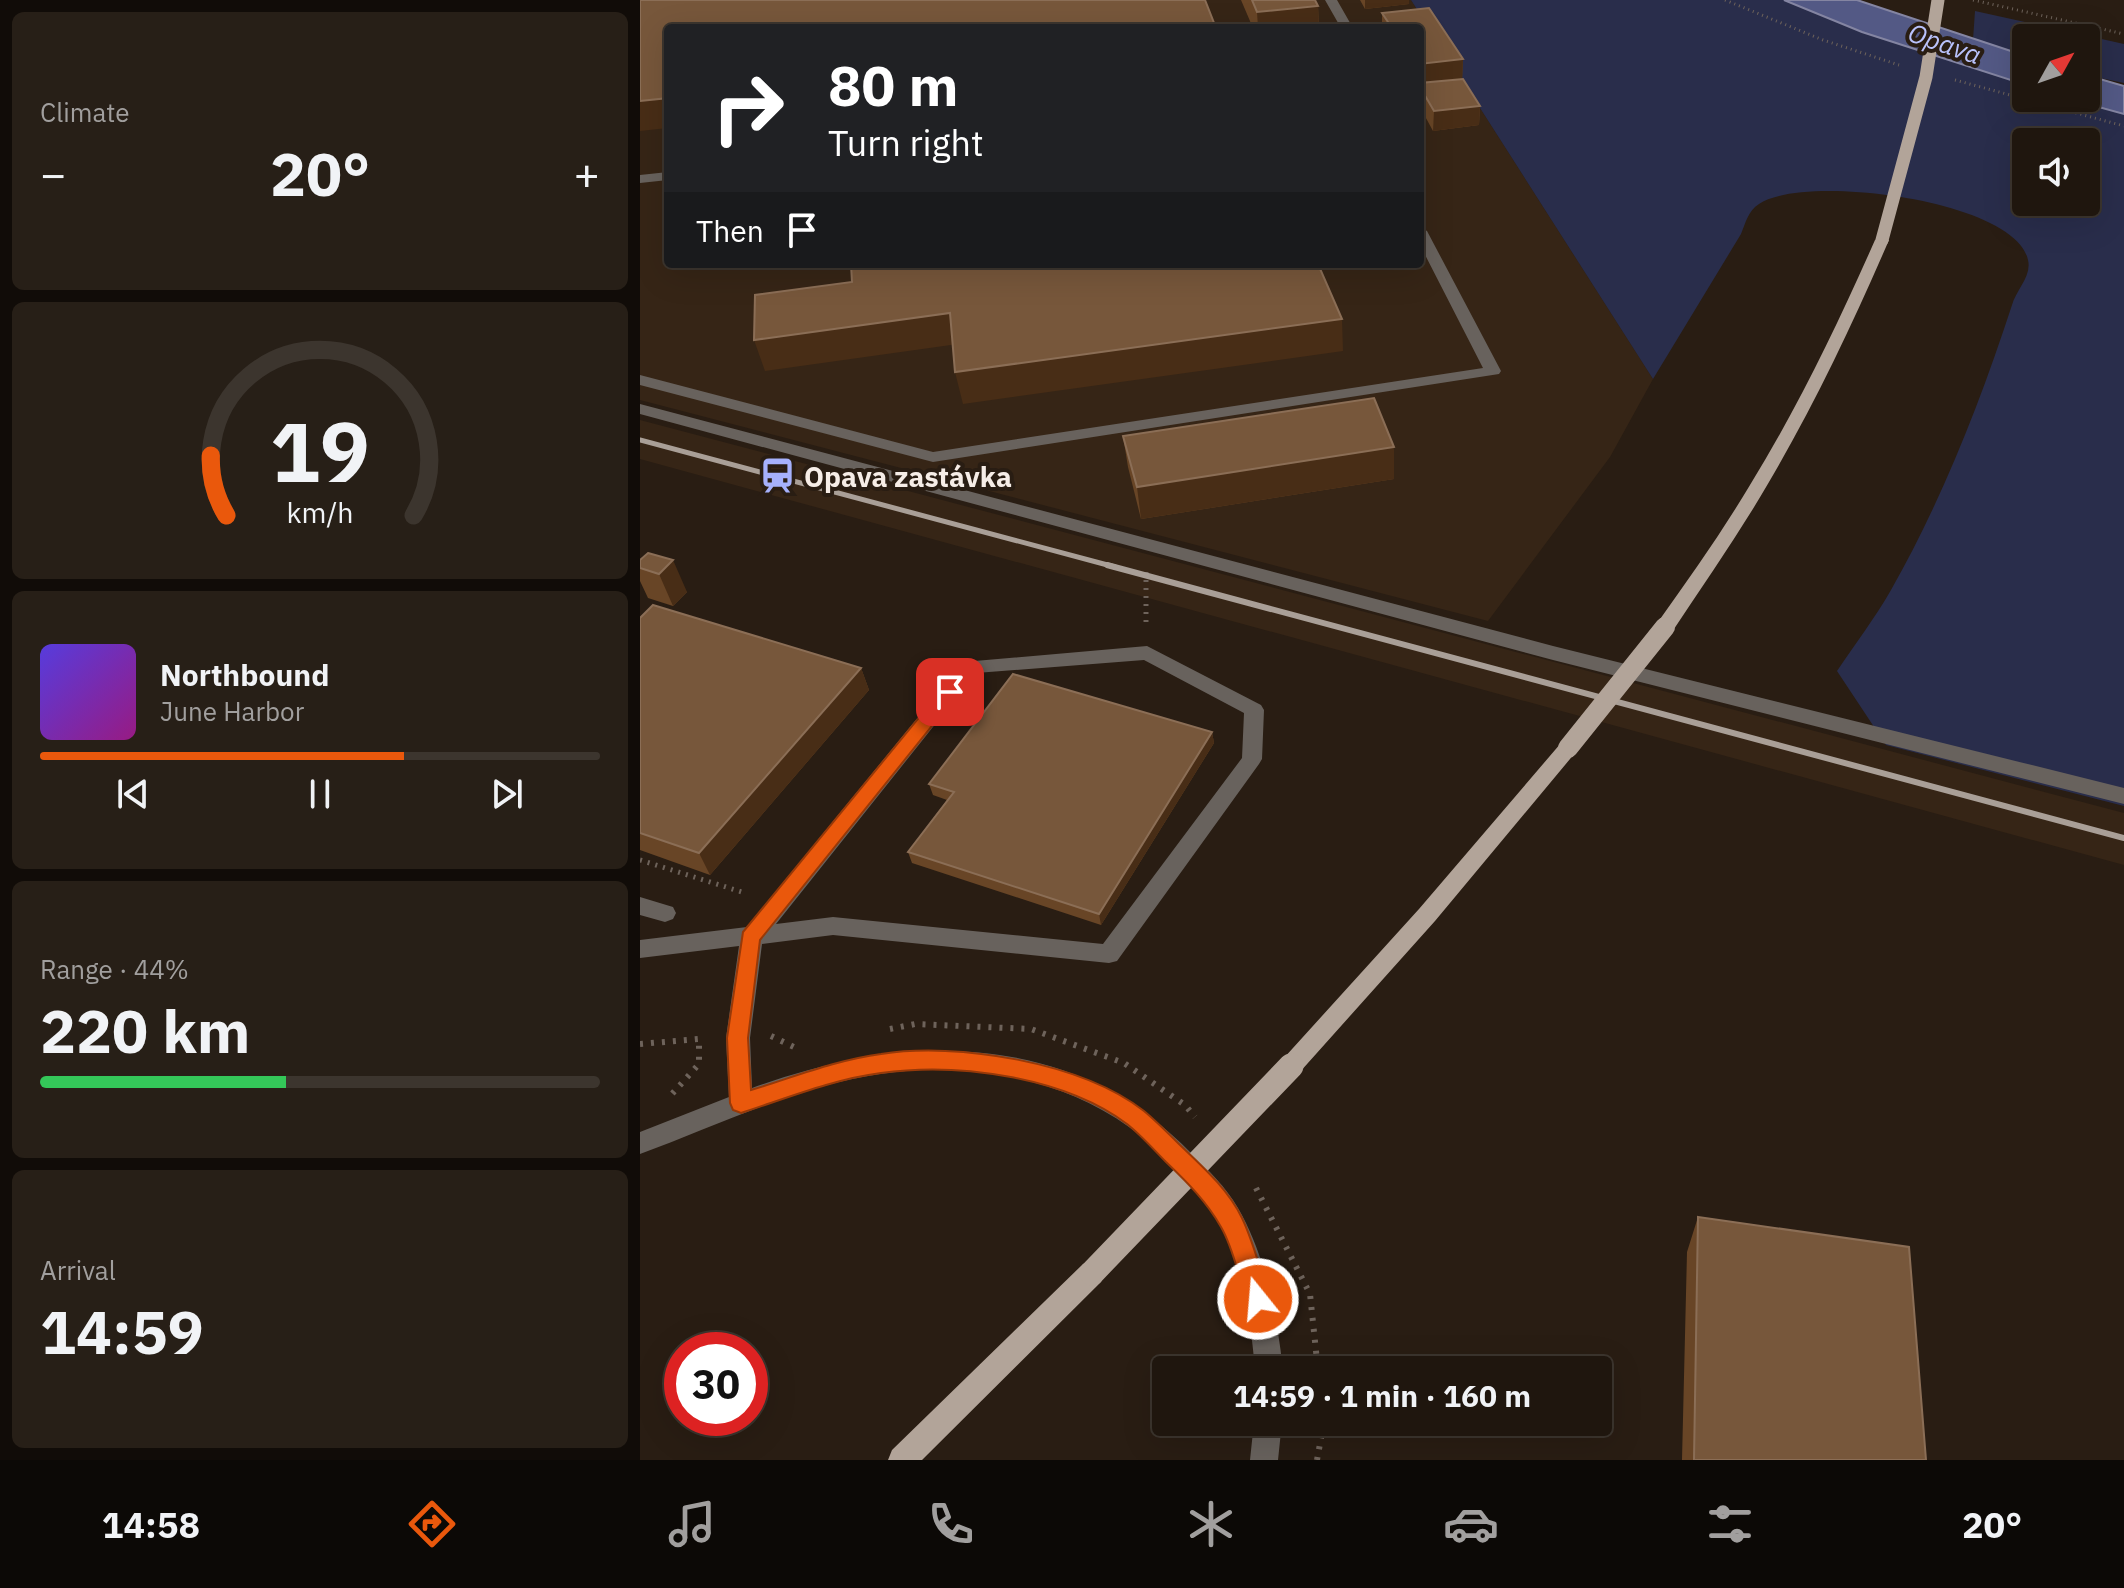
<!DOCTYPE html>
<html lang="en">
<head>
<meta charset="utf-8">
<style>
  body { margin:0; font-family:"IBM Plex Sans",sans-serif; background:#271f17; color:#f1f3f6; height:100vh; display:flex; flex-direction:column; font-size:30px; white-space:nowrap }
  * { box-sizing:border-box; margin:0 }
  p { font-size:26px; color:#a19f9e }
  .icon { flex:none; width:44px; height:44px; fill:none; stroke:currentColor; stroke-width:2; stroke-linecap:round; stroke-linejoin:round }
  .map { position:relative; flex:1; overflow:hidden }
  .drawer { display:flex; flex-direction:column; gap:12px; padding:12px; background:#110c08; width:640px }
  .drawer>* { flex:none }
  .hud { position:absolute; left:24px; top:24px; width:760px; height:244px; border-radius:8px; box-shadow:0 8px 32px #0002,0 0 0 2px #3c352e; background:#202124; color:#fff; overflow:hidden }
  .needle { width:52px; rotate:50deg }
  .buttons { position:absolute; left:1372px; top:24px; display:grid; gap:16px }
  .buttons a { display:grid; place-items:center; width:88px; height:88px; border-radius:8px; background:#1f160e; box-shadow:0 8px 32px #0002,0 0 0 2px #3c352e; font-size:40px }
  .speed { position:absolute; left:24px; top:1332px; display:flex; gap:16px; font-size:40px; font-weight:700; text-align:center }
  .speed>* { display:grid; place-content:center; width:104px; height:104px; border-radius:50%; background:#1f160e; box-shadow:0 8px 32px #0002,0 0 0 2px #3c352e; line-height:1 }
  .speed .limit { border:12px solid #d22; background:#fff; color:#111 }
  .pin { position:absolute; display:grid; place-items:center; width:68px; height:68px; color:#fff; margin:-34px; border-radius:16px; box-shadow:0 4px 12px #0006 }
  .me { position:absolute; width:88px; margin:-44px; rotate:343deg; stroke-linejoin:round; filter:drop-shadow(0 0 6px #0008) }
  .turn { display:flex; align-items:center; gap:28px; height:168px; padding:0 32px; font-size:36px }
  .turn .icon { width:104px; height:104px; stroke-width:2.5 }
  .turn b { display:block; font-size:56px; line-height:68px }
  .then { display:flex; align-items:center; height:76px; padding:0 32px; background:#0003; gap:16px; font-size:30px }
  .big { font-size:60px; font-weight:700; line-height:1.1 }
  .drawer .card { flex:1; display:flex; flex-direction:column; justify-content:center; gap:12px; min-width:0; padding:0 28px; border-radius:12px; background:#271f17 }
  .drawer .dial { align-items:center; gap:0 }
  .dial svg { height:208px; overflow:visible; fill:none; stroke:#3c352e; stroke-width:7; stroke-linecap:round; text-anchor:middle }
  .dial text { fill:#f1f3f6; stroke:none }
  .song { display:flex; align-items:center; gap:24px }
  .cover { width:96px; height:96px; border-radius:12px; background:linear-gradient(135deg,hsl(250 70% 55%),hsl(310 70% 35%)) }
  .played { height:8px; border-radius:4px; background:linear-gradient(90deg,#ea580c 65%,#3c352e 65%) }
  .keys { display:flex; justify-content:space-around; direction:ltr }
  .heat { display:flex; justify-content:space-between; align-items:center; font-size:44px; direction:ltr }
  .charge { height:12px; border-radius:6px; background:linear-gradient(90deg,#34c759 44%,#3c352e 0) }
  .trip { position:absolute; left:512px; top:1356px; width:460px; height:80px; border-radius:8px; background:#1f160e; box-shadow:0 8px 32px #0002,0 0 0 2px #3c352e; font-weight:700; line-height:80px; text-align:center }
  .menu { display:flex; height:128px; justify-content:space-around; align-items:center; background:#0c0906; color:#a19f9e }
  .menu .icon { width:56px; height:56px }
  .menu .current { color:#ea580c }
  .menu b { font-size:36px; color:#f1f3f6 }
  main { display:flex; flex:1; min-height:0 }
  .map>svg:first-child { display:block }
  .built { fill:#362516; fill-rule:evenodd }
  .green { fill:#292d4b; fill-rule:evenodd }
  .water { fill:#535985; stroke:#8485a2; stroke-width:2 }
  .lines { fill:none; stroke-linecap:round; stroke-linejoin:round }
  .path-far2 { stroke:#6e635b; stroke-width:3; stroke-dasharray:1 4; stroke-linecap:butt }
  .path-far1 { stroke:#6e635b; stroke-width:5; stroke-dasharray:2 6; stroke-linecap:butt }
  .path { stroke:#6e635b; stroke-width:6; stroke-dasharray:3 8; stroke-linecap:butt }
  .minor { fill:#68625d; fill-rule:evenodd }
  .major { fill:#b2a499; fill-rule:evenodd }
  .rail-far1 { stroke:#a99f97; stroke-width:5 }
  .rail { stroke:#a99f97; stroke-width:6 }
  .major-bridge-far2 { stroke:#b2a499; stroke-width:13 }
  .major-bridge-far1 { stroke:#b2a499; stroke-width:20 }
  .major-bridge { stroke:#b2a499; stroke-width:25 }
  .wall { fill:#684526 }
  .shaded-wall { fill:#482d16 }
  .building { fill:#77573b; stroke:#8b6e56; stroke-width:2 }
  .route { fill:#ea580c; stroke:#983908; stroke-width:2 }
  .labels { text-anchor:middle; dominant-baseline:central; stroke-width:8; stroke-linejoin:round; paint-order:stroke }
  .far-water-label { font-size:26px; font-style:italic; fill:#b9c2fb; stroke:#291d13 }
  .poi-label { font-size:28px; font-weight:bold; fill:#f6ede7; stroke:#291d13; text-anchor:start }
</style>
</head>
<body>
<main>
<section class="drawer">
<div class="card"><p>Climate</p>
<div class="heat"><a>−</a><b class="big">20°</b><a>+</a></div>
</div>
<div class="card dial"><svg viewBox="0 0 100 80">
<path d="M14 69A42 42 0 1 1 86 69"/>
<path d="M14 69A42 42 0 0 1 8 46" stroke="#ea580c"/>
<text x="50" y="56" font-size="32" font-weight="700">19</text>
<text x="50" y="72" font-size="11">km/h</text>
</svg></div>
<div class="card">
<div class="song"><i class="cover"></i><div><b>Northbound</b><p>June Harbor</p></div></div>
<div class="played"></div>
<div class="keys"><svg class="icon" aria-label="previous" viewBox="0 0 24 24"><path d="M18 5L8 12l10 7zM5 5v14"/></svg><svg class="icon" aria-label="pause" viewBox="0 0 24 24"><path d="M8 5v14M16 5v14"/></svg><svg class="icon" aria-label="next" viewBox="0 0 24 24"><path d="M6 5l10 7-10 7zM19 5v14"/></svg></div>
</div>
<div class="card"><p>Range · 44%</p><b class="big">220 km</b><div class="charge"></div></div>
<div class="card"><p>Arrival</p><b class="big">14:59</b></div>
</section>
<div class="map">
<svg width="1484" height="1460" viewBox="0 0 1484 1460">
  <rect width="100%" height="100%" fill="#291d13"/>
  <!-- built -->
  <path class="built" d="M0,0H771L1013,379L970,457L848,621L0,400ZM28,28H780V264H28Z
    M0,420L1484,813V865L0,459Z"/>
  <!-- green -->
  <path class="green" d="M771,0H1144L1222,32L1386,85V98H1426L1484,114V806L1246,745L1197,671C1215,644 1235,618 1251,590C1302,500 1340,403 1372,305C1376,290 1392,276 1388,260C1376,200 1164,173 1119,204C1108,211 1106,222 1101,234L1013,379ZM1386,142H1446V202H1386Z
    M1335,11L1484,44V83L1446,75V38H1386V58L1333,40Z"/>
  <!-- water -->
  <path class="water" d="M1144,0H1217L1386,56V85L1222,32Z
    M1446,75L1484,86V114L1426,98H1446Z"/>
  <g class="lines">
    <!-- path-far2 -->
    <path class="path-far2" d="M1085,0L1183,40L1259,65
      M1333,0L1484,34
      M1315,80L1484,126"/>
    <!-- path-far1 -->
    <path class="path-far1" d="M506,572V626
      M0,860L105,893"/>
    <!-- path -->
    <path class="path" d="M250,1029L275,1024L391,1029L484,1063L545,1105L555,1117
      M131,1036L158,1049
      M0,1044L59,1039V1064L32,1094
      M616,1188L670,1294L678,1370
      M677,1460L684,1422"/>
    <!-- minor -->
    <path class="minor" d="M685,0H697L713,28H701Z
      M28,172V180L0,183V175Z
      M780,227L787,231L861,371L859,374L293,462L0,385V375L293,452L843,368L780,245Z
      M0,404L913,646L1484,788V804L913,660L0,414Z
      M507,646L621,705L624,710L622,759L619,764L477,961L469,963L193,935L122,944L110,1038L112,1088C265,1032 431,1029 551,1153C568,1170 586,1187 598,1208C626,1257 637,1315 643,1370H615C611,1323 604,1272 582,1229C571,1208 554,1190 537,1173C522,1157 507,1140 489,1127C419,1077 325,1061 240,1074C156,1086 79,1125 0,1154V1132L89,1097L86,1038L99,946L0,958V940L107,927L323,662ZM504,660L604,713L602,758L463,944L193,917L136,924L336,673Z
      M0,897L33,907L36,913L33,919L25,922L0,915Z
      M614,1422H642L638,1460H610Z"/>
    <!-- major -->
    <path class="major" d="M1242,236L1249,240C1213,323 1175,404 1129,482C1099,534 1065,582 1032,632H1018L1016,627L1018,622C1050,577 1082,532 1110,485C1158,407 1198,324 1235,240Z
      M928,741L935,743L938,748L935,753L795,921L659,1073L651,1076L643,1073L639,1066L643,1059L779,909L921,743Z
      M452,1260L461,1264L465,1273L461,1282L282,1460H248L252,1450L443,1264Z"/>
    <!-- rail-far1 -->
    <path class="rail-far1" d="M0,440L475,567"/>
    <!-- rail -->
    <path class="rail" d="M467,565L1484,838"/>
    <!-- major-bridge-far2 -->
    <path class="major-bridge-far2" d="M1242,240L1286,77L1298,0"/>
    <!-- major-bridge-far1 -->
    <path class="major-bridge-far1" d="M928,748L1025,627"/>
    <!-- major-bridge -->
    <path class="major-bridge" d="M452,1273L651,1066"/>
  </g>
  <!-- wall -->
  <path class="wall" d="M601,0H675L678,6L679,28H613Z
    M720,0H769V4L725,9Z
    M789,8L823,59L822,79L840,106L839,125L793,131L780,107V28H742V13Z
    M483,436L754,479L501,519L488,467Z
    M0,560L47,592L33,606L8,598L0,581Z
    M0,618L221,668L229,690L70,875L0,850Z
    M572,732L574,743L461,925L272,863L268,852L307,800L293,795L289,784Z
    M1058,1217L1286,1460H1042L1047,1252Z"/>
  <!-- shaded-wall -->
  <path class="shaded-wall" d="M725,0H769V4L725,9Z
    M678,6L679,28H618L617,12Z
    M823,59L822,87H780V64Z
    M28,98V128L0,131V101Z
    M840,106L839,125L793,131L794,111Z
    M310,313L318,344L125,371L114,340Z
    M702,319L703,351L323,404L315,372Z
    M754,447V479L501,519L497,487Z
    M33,560L47,592L33,606L19,574Z
    M221,668L229,690L70,875L59,853Z
    M572,732L574,743L461,925L459,914Z"/>
  <!-- building -->
  <path class="building" d="M0,0H565L576,28H28V98L0,101Z
    M612,0H675L678,6L617,12Z
    M789,8L823,59L780,64V28H752L742,13Z
    M823,79L840,106L794,111L780,87V83Z
    M211,264H678L702,319L315,372L310,313L114,340L115,295L212,282Z
    M734,398L754,447L497,487L483,436Z
    M8,553L33,560L19,574L0,568V560Z
    M13,605L221,668L59,853L0,833V618Z
    M373,674L572,732L459,914L268,852L314,792L289,784Z
    M1058,1217L1269,1247L1286,1460H1054Z"/>
  <!-- route -->
  <path class="route" d="M310,685L319,692L316,696L120,940L108,1038L111,1090C154,1077 196,1060 241,1054C317,1042 441,1062 504,1111C516,1121 528,1133 539,1144C563,1167 588,1189 602,1218C614,1243 621,1273 630,1299L627,1307L618,1311L610,1307C599,1282 595,1251 581,1227C567,1202 547,1182 526,1162C514,1150 501,1135 487,1124C424,1077 318,1062 241,1073C194,1079 147,1098 101,1113L93,1110L90,1103L87,1038L103,932L304,687Z"/>
  <!-- icons -->
  <defs>
    <symbol id="station-bare" viewBox="-9 -9 18 18"><path d="M-3-6H3Q5-6 5-4V2Q5 4 3 4L4.5 6H3L1.5 4h-3L-3 6H-4.5L-3 4Q-5 4-5 2V-4Q-5-6-3-6ZM-3.5-4v3h7v-3ZM-3.5 1v1.5H-2V1ZM2 1v1.5H3.5V1Z" fill="#a6b1fc" stroke="#291d13" stroke-width="2.5" paint-order="stroke"/></symbol>
  </defs>
  <g fill-rule="evenodd">
    <use href="#station-bare" x="112" y="450" width="51" height="51"/>
  </g>
  <g class="labels">
    <!-- far-water labels -->
    <g class="far-water-label">
      <text transform="translate(1305 43) rotate(19)">Opava</text>
    </g>
    <!-- poi labels -->
    <g class="poi-label">
      <text x="164" y="476">Opava zastávka</text>
    </g>
  </g>
</svg>
<div class="buttons">
<a><svg class="needle" viewBox="-14 -14 28 28"><path d="M0-13l5 13h-10z" fill="#e53935"/><path d="M0 13l5-13h-10z" fill="#a19f9e"/></svg></a>
<a><svg class="icon" aria-label="sound" viewBox="0 0 24 24"><path d="M4 9h4l5-4v14l-5-4H4zM17 9q2 3 0 6"/></svg></a>
</div>
<div class="speed"><div class="limit">30</div></div>
<div class="pin" style="left:310px;top:692px;background:#d93025"><svg class="icon" aria-label="arrive" viewBox="0 0 24 24"><path d="M6 21V4h12l-3 4 3 4H6"/></svg></div>
<svg class="me" style="left:618px;top:1299px" viewBox="-20 -20 40 40"><circle r="17" fill="#ea580c" stroke="#fff" stroke-width="3"/><path d="M0-11L8 9 0 5-8 9z" fill="#fff"/></svg>
<div class="trip">14:59 · 1 min · 160 m</div>
<div class="hud">
<div class="turn"><svg class="icon" aria-label="right" viewBox="0 0 24 24"><path d="M7 20v-9h11M14 6l5 5-5 5"/></svg><div><b>80 m</b>Turn right</div></div>
<div class="then">Then<svg class="icon" aria-label="arrive" viewBox="0 0 24 24"><path d="M6 21V4h12l-3 4 3 4H6"/></svg></div>
</div>
</div>
</main>
<nav class="menu">
<b>14:58</b>
<svg class="icon current" aria-label="directions" viewBox="0 0 24 24"><path d="M12 3l9 9-9 9-9-9zM9 14v-3h6M13 9l2 2-2 2"/></svg>
<svg class="icon" aria-label="music" viewBox="0 0 24 24"><path d="M9 18V5l10-2v13"/><circle cx="6" cy="18" r="3"/><circle cx="16" cy="16" r="3"/></svg>
<svg class="icon" aria-label="phone" viewBox="0 0 24 24"><path d="M5 4h4l2 5-3 2q2 4 5 5l2-3 5 2v4C11 20 4 13 5 4z"/></svg>
<svg class="icon" aria-label="climate" viewBox="0 0 24 24"><path d="M12 3v18M4 7l16 10M4 17L20 7"/></svg>
<svg class="icon" aria-label="car" viewBox="0 0 24 24"><path d="M5 17H2v-5l4-1 3-4h7l3 4 3 1v5h-3M9 17h6M6 11h13"/><circle cx="7" cy="17" r="2"/><circle cx="17" cy="17" r="2"/></svg>
<svg class="icon" aria-label="filters" viewBox="0 0 24 24"><path d="M4 7h16M4 17h16"/><circle cx="9" cy="7" r="2"/><circle cx="15" cy="17" r="2"/></svg>
<b>20°</b>
</nav>
</body>
</html>
